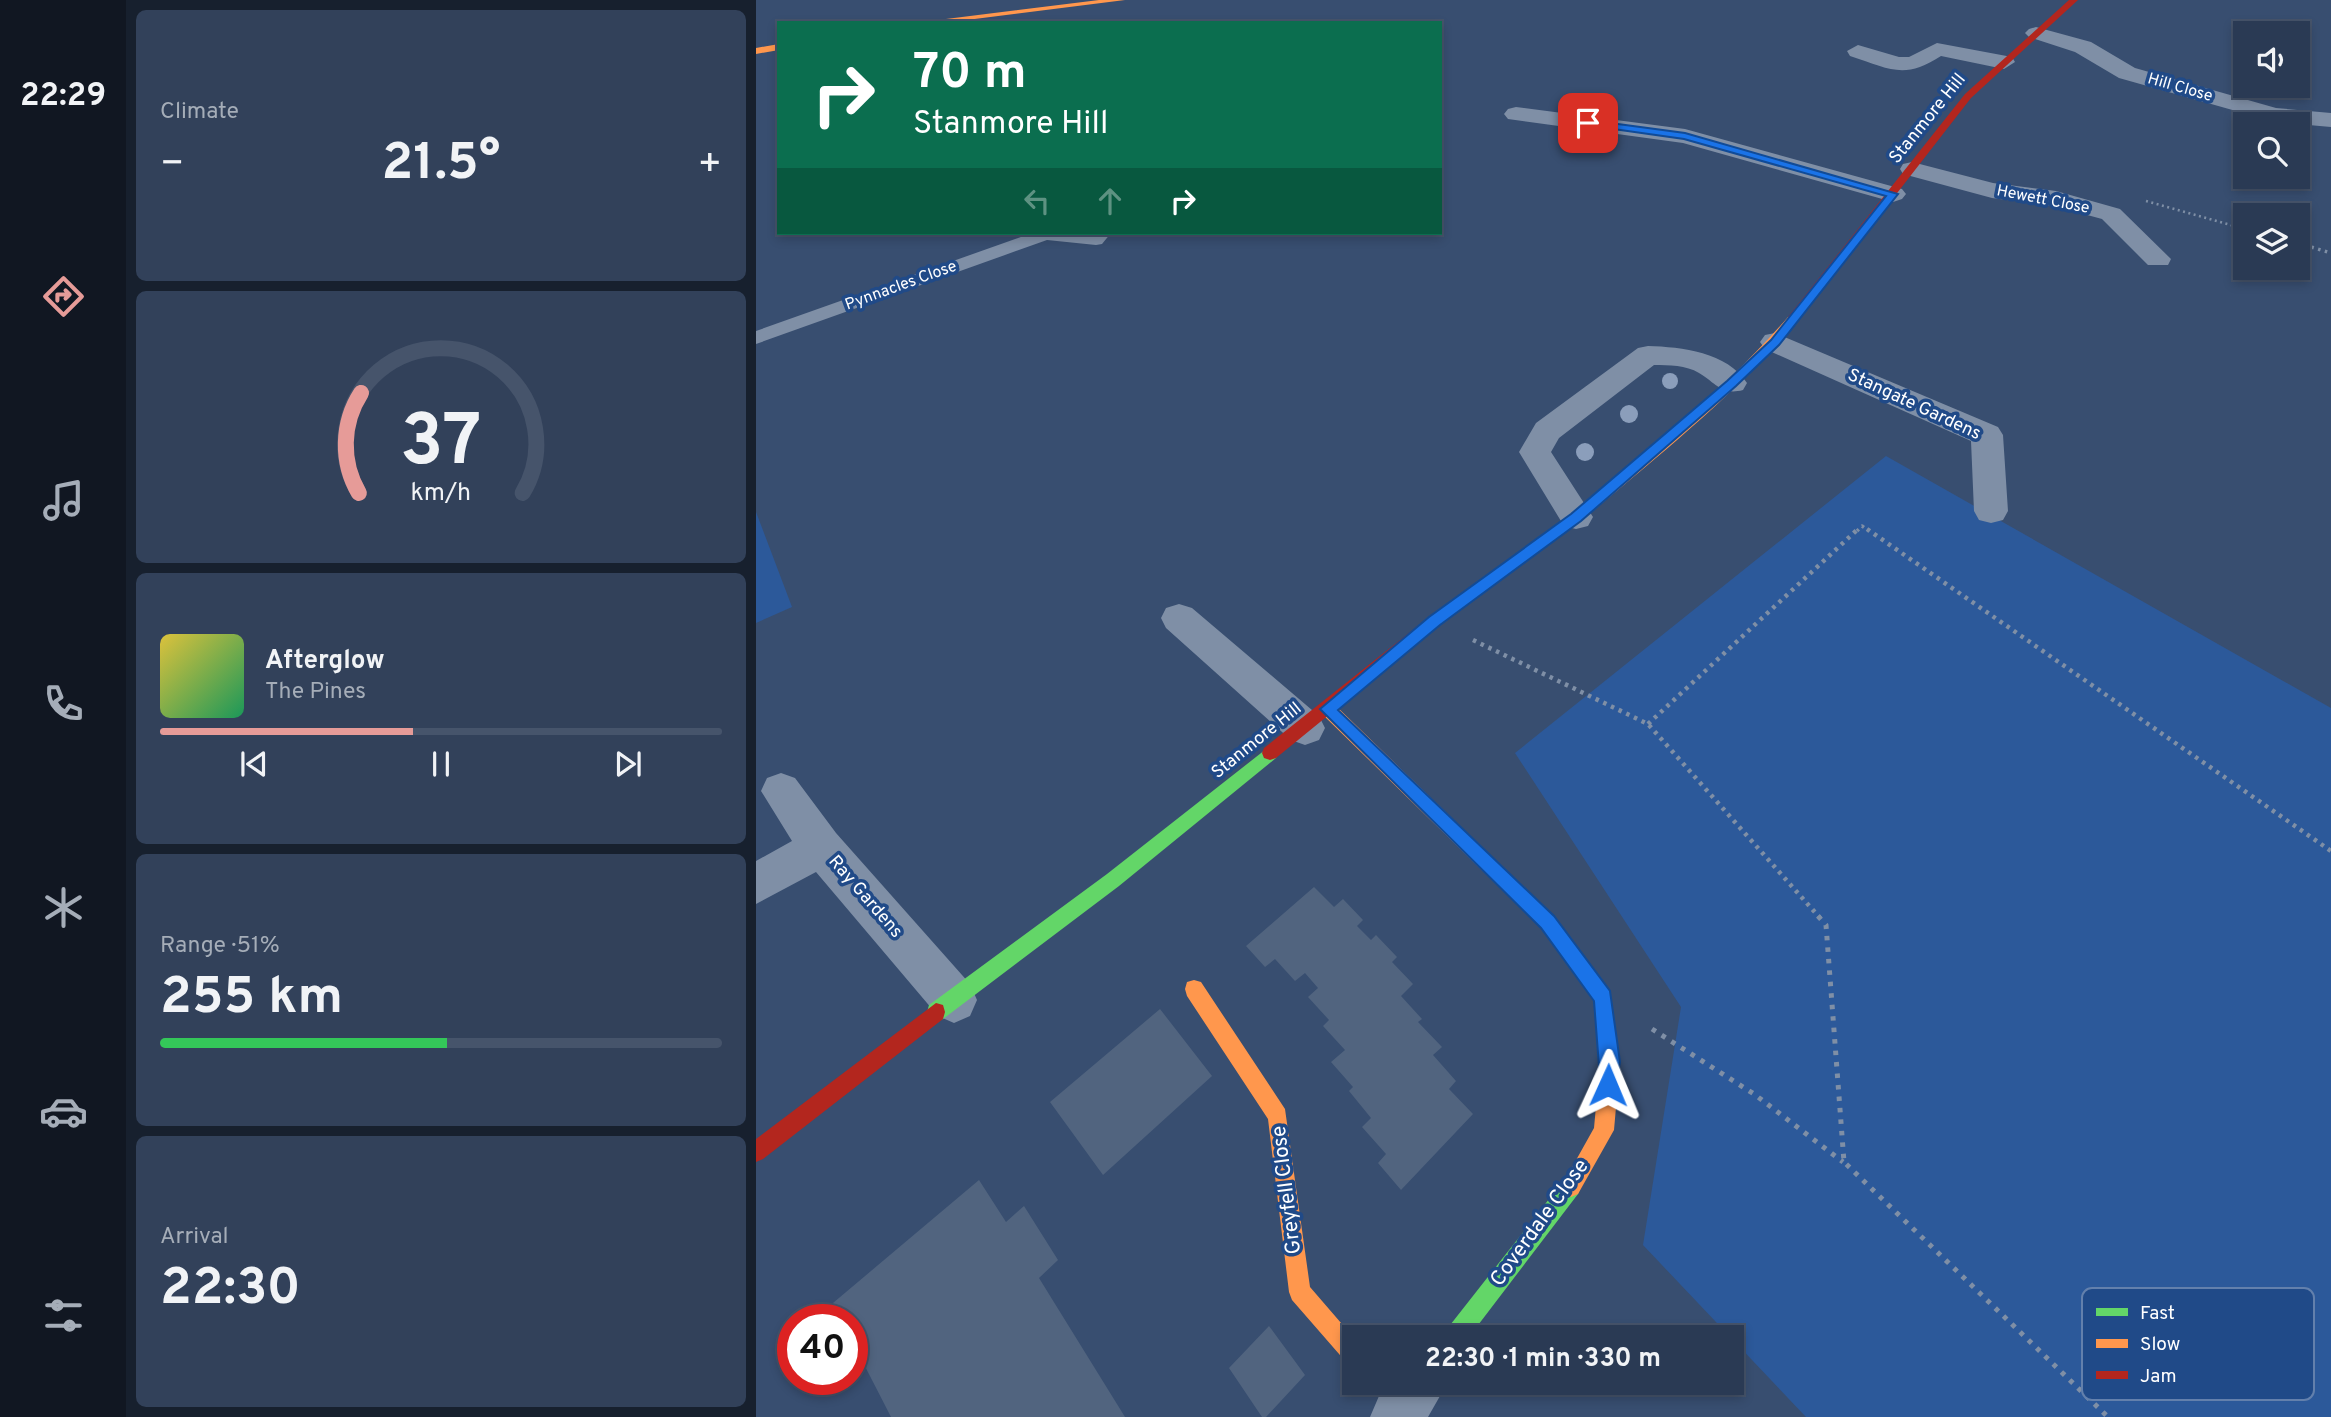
<!DOCTYPE html>
<html lang="en">
<head>
<meta charset="utf-8">
<style>
  body { margin:0; font-family:Overpass,sans-serif; background:#32415a; color:#f1f3f6; height:100vh; display:flex; flex-direction:column; font-size:26px; white-space:nowrap }
  * { box-sizing:border-box; margin:0 }
  p { font-size:23px; color:#a5adb8 }
  .icon { flex:none; width:38px; height:38px; fill:none; stroke:currentColor; stroke-width:2; stroke-linecap:round; stroke-linejoin:round }
  .map { position:relative; flex:1; overflow:hidden }
  .details { display:flex; flex-direction:column; gap:10px; padding:10px; background:#17202e; width:630px }
  .details>* { flex:none }
  .top-card { position:absolute; left:21px; top:21px; width:665px; height:214px; border-radius:0px; box-shadow:0 4px 10px #0003,0 0 0 2px #46546b; background:#0b6e4f; color:#fff; overflow:hidden }
  .controls { position:absolute; left:1477px; top:21px; display:grid; gap:14px }
  .controls a { display:grid; place-items:center; width:77px; height:77px; border-radius:0px; background:#2a3a54; box-shadow:0 4px 10px #0003,0 0 0 2px #46546b; font-size:35px }
  .speed { position:absolute; left:21px; top:1304px; display:flex; gap:14px; font-size:35px; font-weight:700; text-align:center }
  .speed>* { display:grid; place-content:center; width:91px; height:91px; border-radius:50%; background:#2a3a54; box-shadow:0 4px 10px #0003,0 0 0 2px #46546b; line-height:1 }
  .speed .limit { border:10px solid #d22; background:#fff; color:#111 }
  .pin { position:absolute; display:grid; place-items:center; width:60px; height:60px; color:#fff; margin:-30px; border-radius:14px; box-shadow:0 4px 10px #0006 }
  .me { position:absolute; width:77px; margin:-38px; rotate:1deg; stroke-linejoin:round; filter:drop-shadow(0 0 5px #0008) }
  .turn { display:flex; align-items:center; gap:24px; height:147px; padding:0 21px; font-size:32px }
  .turn .icon { width:91px; height:91px; stroke-width:2.5 }
  .turn b { display:block; font-size:49px; line-height:60px }
  .lanes { display:flex; align-items:center; height:66px; padding:0 21px; background:#0003; justify-content:center; gap:35px; direction:ltr }
  .lanes .off { opacity:.35 }
  .big { font-size:52px; font-weight:700; line-height:1.1 }
  .details .tile { flex:1; display:flex; flex-direction:column; justify-content:center; gap:10px; min-width:0; padding:0 24px; border-radius:10px; background:#32415a }
  .details .dial { align-items:center; gap:0 }
  .dial svg { height:182px; overflow:visible; fill:none; stroke:#46546b; stroke-width:7; stroke-linecap:round; text-anchor:middle }
  .dial text { fill:#f1f3f6; stroke:none }
  .song { display:flex; align-items:center; gap:21px }
  .cover { width:84px; height:84px; border-radius:10px; background:linear-gradient(135deg,hsl(50 70% 55%),hsl(150 70% 35%)) }
  .played { height:7px; border-radius:4px; background:linear-gradient(90deg,#e69b98 45%,#46546b 45%) }
  .keys { display:flex; justify-content:space-around; direction:ltr }
  .heat { display:flex; justify-content:space-between; align-items:center; font-size:38px; direction:ltr }
  .charge { height:10px; border-radius:5px; background:linear-gradient(90deg,#34c759 51%,#46546b 0) }
  .trip { position:absolute; left:586px; top:1325px; width:402px; height:70px; border-radius:0px; background:#2a3a54; box-shadow:0 4px 10px #0003,0 0 0 2px #46546b; font-weight:700; line-height:70px; text-align:center }
  main { display:flex; flex:1; min-height:0 }
  .menu { display:flex; flex-direction:column; width:126px; justify-content:space-around; align-items:center; background:#111722; color:#a5adb8 }
  .menu .icon { width:49px; height:49px }
  .menu .current { color:#e69b98 }
  .menu b { font-size:32px; color:#f1f3f6 }
  .map>svg:first-child { display:block }
  .green { fill:#2c599a }
  .building { fill:#51647f }
  .lines { fill:none; stroke-linecap:round; stroke-linejoin:round }
  .path-far3 { stroke:#7f8fa6; stroke-width:2.5; stroke-dasharray:2 3.5; stroke-linecap:butt }
  .path-far2 { stroke:#7f8fa6; stroke-width:3.5; stroke-dasharray:2.5 4.5; stroke-linecap:butt }
  .path-far1 { stroke:#7f8fa6; stroke-width:4.5; stroke-dasharray:3.5 5; stroke-linecap:butt }
  .path { stroke:#7f8fa6; stroke-width:5; stroke-dasharray:4.5 7; stroke-linecap:butt }
  .lane { fill:#7f8fa6; fill-rule:evenodd }
  .street { fill:#7f8fa6; fill-rule:evenodd }
  .fast { fill:#63d668; fill-rule:evenodd }
  .slow { fill:#ff974d; fill-rule:evenodd }
  .jam { fill:#b3261e; fill-rule:evenodd }
  .tree { fill:#8b9ebb }
  .route { fill:#1a73e8; stroke:#114b97; stroke-width:2 }
  .labels { text-anchor:middle; dominant-baseline:central; stroke-width:7; stroke-linejoin:round; paint-order:stroke }
  .far-street-label { font-size:16px; fill:#fff; stroke:#204a88 }
  .street-label { font-size:18px; fill:#fff; stroke:#204a88 }
  .near-street-label { font-size:21px; fill:#fff; stroke:#204a88 }
  .key { fill:#204a88; stroke:#6380ac; stroke-width:2 }
  .key-label { font-size:19px; fill:#fff }
</style>
</head>
<body>
<main>
<nav class="menu">
<b>22:29</b>
<svg class="icon current" aria-label="directions" viewBox="0 0 24 24"><path d="M12 3l9 9-9 9-9-9zM9 14v-3h6M13 9l2 2-2 2"/></svg>
<svg class="icon" aria-label="music" viewBox="0 0 24 24"><path d="M9 18V5l10-2v13"/><circle cx="6" cy="18" r="3"/><circle cx="16" cy="16" r="3"/></svg>
<svg class="icon" aria-label="phone" viewBox="0 0 24 24"><path d="M5 4h4l2 5-3 2q2 4 5 5l2-3 5 2v4C11 20 4 13 5 4z"/></svg>
<svg class="icon" aria-label="climate" viewBox="0 0 24 24"><path d="M12 3v18M4 7l16 10M4 17L20 7"/></svg>
<svg class="icon" aria-label="car" viewBox="0 0 24 24"><path d="M5 17H2v-5l4-1 3-4h7l3 4 3 1v5h-3M9 17h6M6 11h13"/><circle cx="7" cy="17" r="2"/><circle cx="17" cy="17" r="2"/></svg>
<svg class="icon" aria-label="filters" viewBox="0 0 24 24"><path d="M4 7h16M4 17h16"/><circle cx="9" cy="7" r="2"/><circle cx="15" cy="17" r="2"/></svg>
</nav>
<section class="details">
<div class="tile"><p>Climate</p>
<div class="heat"><a>−</a><b class="big">21.5°</b><a>+</a></div>
</div>
<div class="tile dial"><svg viewBox="0 0 100 80">
<path d="M14 69A42 42 0 1 1 86 69"/>
<path d="M14 69A42 42 0 0 1 15 25" stroke="#e69b98"/>
<text x="50" y="56" font-size="32" font-weight="700">37</text>
<text x="50" y="72" font-size="11">km/h</text>
</svg></div>
<div class="tile">
<div class="song"><i class="cover"></i><div><b>Afterglow</b><p>The Pines</p></div></div>
<div class="played"></div>
<div class="keys"><svg class="icon" aria-label="previous" viewBox="0 0 24 24"><path d="M18 5L8 12l10 7zM5 5v14"/></svg><svg class="icon" aria-label="pause" viewBox="0 0 24 24"><path d="M8 5v14M16 5v14"/></svg><svg class="icon" aria-label="next" viewBox="0 0 24 24"><path d="M6 5l10 7-10 7zM19 5v14"/></svg></div>
</div>
<div class="tile"><p>Range · 51%</p><b class="big">255 km</b><div class="charge"></div></div>
<div class="tile"><p>Arrival</p><b class="big">22:30</b></div>
</section>
<div class="map">
<svg width="1575" height="1417" viewBox="0 0 1575 1417">
  <rect width="100%" height="100%" fill="#384e70"/>
  <!-- green -->
  <path class="green" d="M1130,456L1575,708V1417H1050L887,1245L925,1007L759,753Z
    M0,512L36,607L0,623Z"/>
  <!-- building -->
  <path class="building" d="M558,887L578,907L587,899L607,920L601,926L615,940L620,935L641,957L636,962L657,984L645,996L666,1019L662,1022L686,1047L677,1055L700,1081L693,1089L717,1114L645,1190L622,1163L630,1154L606,1127L615,1118L593,1091L597,1087L575,1062L589,1050L567,1026L573,1020L552,997L562,988L549,973L539,981L519,959L509,967L490,946Z
    M404,1009L456,1076L347,1175L294,1102Z
    M223,1180L250,1222L268,1206L302,1260L283,1278L369,1417H135L96,1341V1320H85L77,1303Z
    M513,1326L549,1375L510,1417H506L473,1368Z"/>
  <g class="lines">
    <!-- path-far3 -->
    <path class="path-far3" d="M1390,201L1489,229"/>
    <!-- path-far2 -->
    <path class="path-far2" d="M1542,243L1575,253
      M1101,531L1106,526L1113,531"/>
    <!-- path-far1 -->
    <path class="path-far1" d="M1111,529L1575,851
      M717,640L892,724L1064,918
      M892,724L1102,529"/>
    <!-- path -->
    <path class="path" d="M1062,916L1070,925L1088,1162L1352,1417
      M896,1029L998,1094L1087,1162"/>
    <!-- lane -->
    <path class="lane" d="M1519,110L1527,115L1522,124H1506L1513,112Z
      M1489,167V177H1493H1482L1480,173Z
      M276,233H355L346,244L340,245L291,240L0,344V331Z"/>
    <!-- street -->
    <path class="street" d="M1280,27L1335,42L1379,68L1520,108L1575,113V127L1519,122L1363,78L1319,52L1273,37L1269,33L1273,29Z
      M1181,43L1256,57L1259,62L1248,69L1185,56C1148,80 1134,69 1094,56L1091,51L1102,45L1143,57H1153Z
      M760,107L929,129L1146,189L1150,194L1146,199L1137,202L927,143L752,119L748,114L752,109Z
      M1156,162L1237,183L1300,191L1364,209L1415,259L1412,265H1392L1346,219L1298,206L1236,198L1147,174L1144,169L1147,164Z
      M1019,333L1242,427L1247,435L1252,511L1247,520L1235,523L1223,520L1218,511L1215,441L1009,349L1004,342L1009,335Z
      M892,346C926,347 971,352 991,383L987,390C965,396 959,382 943,373C930,365 913,365 898,365L803,438L795,452L837,517L832,526L820,529L808,526L763,452L780,423L882,348Z
      M423,604L436,608L563,716L569,728L563,740L549,745L535,740L410,628L405,618L410,608Z
      M25,773L39,778L80,833L214,984L221,1000L214,1016L198,1023L182,1016L60,872L0,904V861L36,841L5,791L11,778Z
      M629,1382H692L672,1417H614Z"/>
    <!-- fast -->
    <path class="fast" d="M514,746L520,748L522,753L520,758L363,886L187,1019L180,1021L173,1019L171,1012L173,1005L351,874Z
      M815,1177L822,1180L825,1187L822,1194L713,1337H688L691,1329L808,1180Z"/>
    <!-- slow -->
    <path class="slow" d="M343,0H369L187,23H158Z
      M23,44V50L0,54V48Z
      M1036,316L1042,320L1040,323C978,396 903,455 830,517H820L818,513L820,509C894,448 969,390 1032,317Z
      M572,702L578,704L797,916L854,991L864,1062L858,1130L822,1194L815,1197L808,1194L805,1187L838,1128L844,1062L838,1001L785,928L566,714L564,709L566,704Z
      M438,980L445,982L529,1109L554,1287L598,1338V1365L590,1362L536,1300L533,1292L512,1119L431,996L429,989L431,982Z"/>
    <!-- jam -->
    <path class="jam" d="M1313,0H1322L1215,98L1040,323H1032V317L1209,94Z
      M825,508L830,509L832,513L830,517L683,625L520,758L514,760L508,758L506,753L508,748L673,617Z
      M180,1003L187,1005L189,1012L187,1019L7,1159L0,1162V1139Z"/>
  </g>
  <!-- trees -->
  <g class="tree">
    <circle cx="914" cy="381" r="8"/>
    <circle cx="873" cy="414" r="9"/>
    <circle cx="829" cy="452" r="9"/>
  </g>
  <!-- route -->
  <path class="route" d="M832,120L929,133L1142,194L1023,345L980,386L825,521L684,625L582,710L798,916L854,991L864,1062L859,1092L852,1095L845,1092L838,1001L785,928L564,709L673,617L815,514L971,381L1015,340L1130,196L928,139L829,125Z"/>
  <g class="labels">
    <!-- far-street labels -->
    <g class="far-street-label">
      <text transform="translate(1424 88) rotate(16)">Hill Close</text>
      <text transform="translate(1287 200) rotate(11)">Hewett Close</text>
      <text transform="translate(145 286) rotate(-20)">Pynnacles Close</text>
    </g>
    <!-- street labels -->
    <g class="street-label">
      <text transform="translate(1172 119) rotate(-51)">Stanmore Hill</text>
      <text transform="translate(1158 405) rotate(25)">Stangate Gardens</text>
      <text transform="translate(501 741) rotate(-39)">Stanmore Hill</text>
      <text transform="translate(109 897) rotate(49)">Ray Gardens</text>
    </g>
    <!-- near-street labels -->
    <g class="near-street-label">
      <text transform="translate(531 1190) rotate(-97)">Greyfell Close</text>
      <text transform="translate(784 1223) rotate(-54)">Coverdale Close</text>
    </g>
  </g>
  <!-- legend -->
  <rect x="1326" y="1288" width="232" height="112" rx="10" class="key"/>
  <rect x="1340" y="1308" width="32" height="8" fill="#63d668"/>
  <rect x="1340" y="1339" width="32" height="9" fill="#ff974d"/>
  <rect x="1340" y="1371" width="32" height="8" fill="#b3261e"/>
  <g class="key-label">
    <text x="1384" y="1319">Fast</text>
    <text x="1384" y="1350">Slow</text>
    <text x="1384" y="1382">Jam</text>
  </g>
</svg>
<div class="controls">
<a><svg class="icon" aria-label="sound" viewBox="0 0 24 24"><path d="M4 9h4l5-4v14l-5-4H4zM17 9q2 3 0 6"/></svg></a>
<a><svg class="icon" aria-label="search" viewBox="0 0 24 24"><circle cx="10" cy="10" r="6"/><path d="M15 15l6 6"/></svg></a>
<a><svg class="icon" aria-label="layers" viewBox="0 0 24 24"><path d="M12 4l9 5-9 5-9-5zM3 14l9 5 9-5"/></svg></a>
</div>
<div class="speed"><div class="limit">40</div></div>
<div class="pin" style="left:832px;top:123px;background:#d93025"><svg class="icon" aria-label="arrive" viewBox="0 0 24 24"><path d="M6 21V4h12l-3 4 3 4H6"/></svg></div>
<svg class="me" style="left:852px;top:1085px" viewBox="-20 -20 40 40"><path d="M0-17L14 15 0 8-14 15z" fill="#1a73e8" stroke="#fff" stroke-width="4"/></svg>
<div class="trip">22:30 · 1 min · 330 m</div>
<div class="top-card">
<div class="turn"><svg class="icon" aria-label="right" viewBox="0 0 24 24"><path d="M7 20v-9h11M14 6l5 5-5 5"/></svg><div><b>70 m</b>Stanmore Hill</div></div>
<div class="lanes"><svg class="icon off" aria-label="left" viewBox="0 0 24 24"><path d="M17 20v-9H6M10 6l-5 5 5 5"/></svg><svg class="icon off" aria-label="ahead" viewBox="0 0 24 24"><path d="M12 20V5M6 11l6-6 6 6"/></svg><svg class="icon" aria-label="right" viewBox="0 0 24 24"><path d="M7 20v-9h11M14 6l5 5-5 5"/></svg></div>
</div>
</div>
</main>
</body>
</html>
